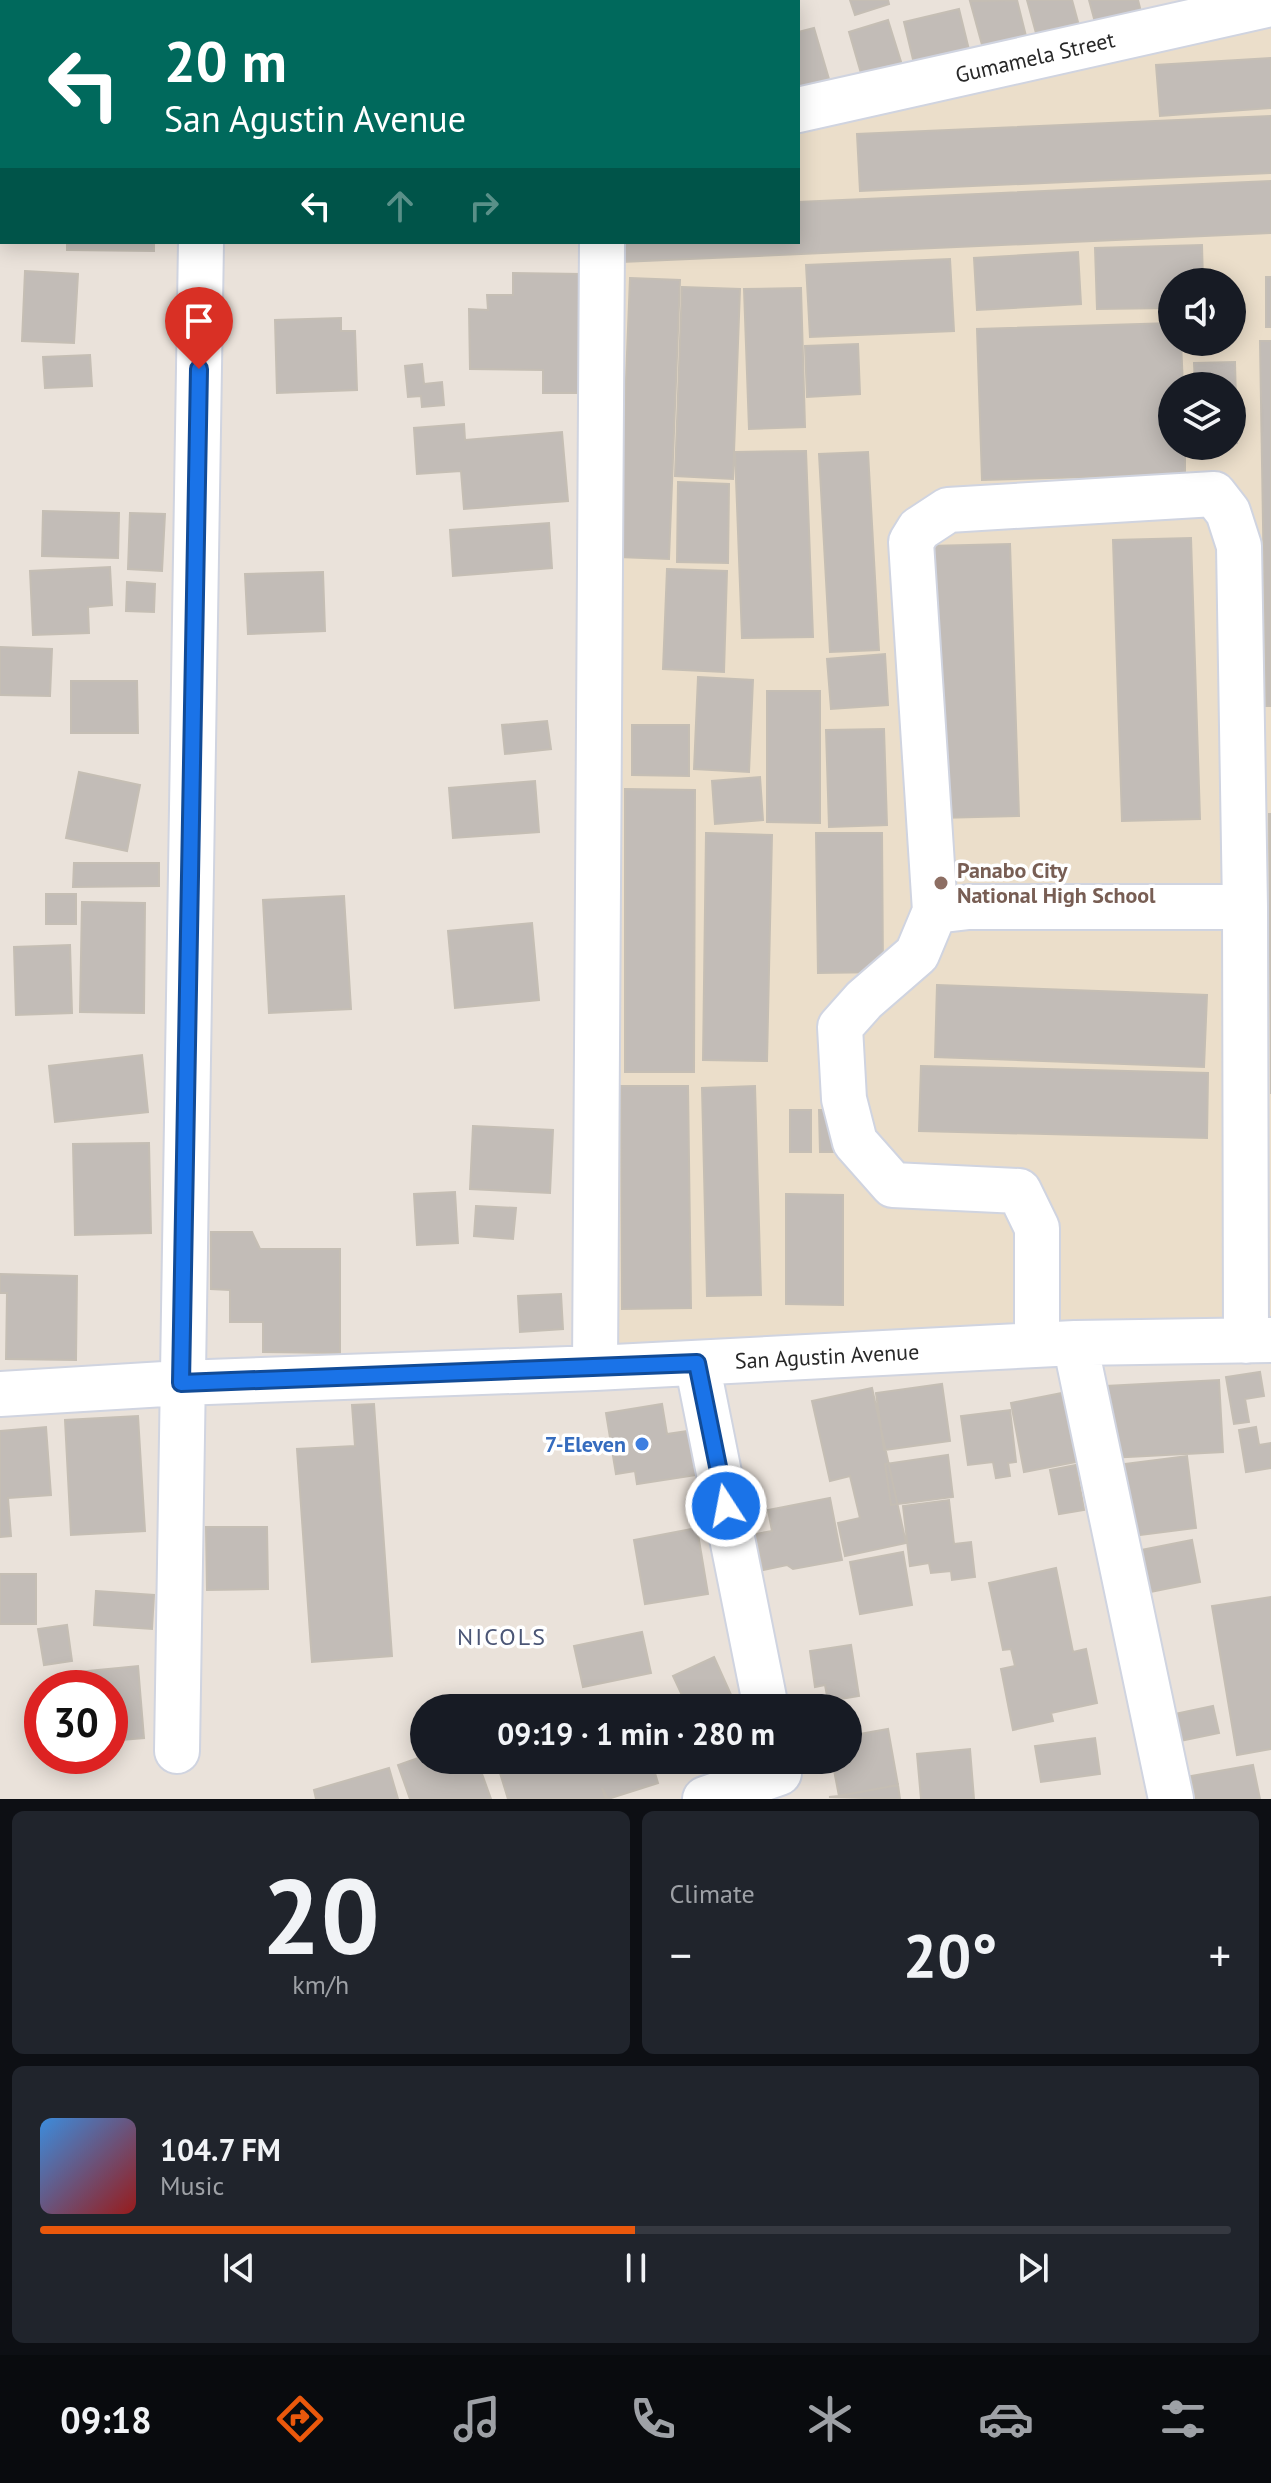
<!DOCTYPE html>
<html lang="en">
<head>
<meta charset="utf-8">
<style>
  body { margin:0; font-family:"PT Sans",sans-serif; background:#20242c; color:#f1f3f6; height:100vh; display:flex; flex-direction:column; font-size:30px; white-space:nowrap }
  * { box-sizing:border-box; margin:0 }
  p { font-size:26px; color:#9ea1a6 }
  .icon { flex:none; width:44px; height:44px; fill:none; stroke:currentColor; stroke-width:2; stroke-linecap:round; stroke-linejoin:round }
  .map { position:relative; height:1799px; overflow:hidden }
  .side { display:flex; flex-direction:column; gap:12px; padding:12px; background:#0d0f14; flex:1 }
  .side>* { flex:none }
  .hud { position:absolute; left:0px; top:0px; width:800px; height:244px; box-shadow:0 4px 20px #0003; background:#00695c; color:#fff; overflow:hidden }
  .tools { position:absolute; left:1158px; top:268px; display:grid; gap:16px }
  .tools a { display:grid; place-items:center; width:88px; height:88px; border-radius:50%; background:#171b24; box-shadow:0 4px 20px #0003; font-size:40px }
  .speed { position:absolute; left:24px; top:1670px; display:flex; gap:16px; font-size:40px; font-weight:700; text-align:center }
  .speed>* { display:grid; place-content:center; width:104px; height:104px; border-radius:50%; background:#171b24; box-shadow:0 4px 20px #0003; line-height:1 }
  .speed .limit { border:12px solid #d22; background:#fff; color:#111 }
  .pin { position:absolute; display:grid; place-items:center; width:68px; height:68px; color:#fff; margin:-82px -34px; border-radius:50% 50% 50% 0; rotate:-45deg; box-shadow:0 0 8px #0007 }
  .pin .icon { rotate:45deg }
  .me { position:absolute; width:88px; margin:-44px; rotate:349deg; stroke-linejoin:round; filter:drop-shadow(0 0 6px #0008) }
  .turn { display:flex; align-items:center; gap:28px; height:168px; padding:0 32px; font-size:36px }
  .turn .icon { width:104px; height:104px; stroke-width:2.5 }
  .turn b { display:block; font-size:56px; line-height:68px }
  .lanes { display:flex; align-items:center; height:76px; padding:0 32px; background:#0003; justify-content:center; gap:40px; direction:ltr }
  .lanes .off { opacity:.35 }
  .big { font-size:60px; font-weight:700; line-height:1.1 }
  .side .widget { flex:1; display:flex; flex-direction:column; justify-content:center; gap:12px; min-width:0; padding:0 28px; border-radius:12px; background:#20242c }
  .side .dial { align-items:center; gap:0 }
  .dial b { font-size:104px; line-height:1 }
  .song { display:flex; align-items:center; gap:24px }
  .cover { width:96px; height:96px; border-radius:12px; background:linear-gradient(135deg,hsl(210 70% 55%),hsl(0 70% 35%)) }
  .played { height:8px; border-radius:4px; background:linear-gradient(90deg,#ea580c 50%,#363941 50%) }
  .keys { display:flex; justify-content:space-around; direction:ltr }
  .heat { display:flex; justify-content:space-between; align-items:center; font-size:44px; direction:ltr }
  .side .tiles { flex:1; display:grid; gap:12px; grid-template-columns:1fr 1fr }
  .widget:last-child { grid-column:span 2 }
  .trip { position:absolute; left:410px; top:1694px; width:452px; height:80px; border-radius:40px; background:#171b24; box-shadow:0 4px 20px #0003; font-weight:700; line-height:80px; text-align:center }
  .menu { display:flex; height:128px; justify-content:space-around; align-items:center; background:#090b0e; color:#9ea1a6 }
  .menu .icon { width:56px; height:56px }
  .menu .on { color:#ea580c }
  .menu b { font-size:36px; color:#f1f3f6 }
  .map>svg:first-child { display:block }
  .education { fill:#ebdeca; fill-rule:evenodd }
  .building { fill:#c2bcb7; stroke:#c5beb4; stroke-width:2 }
  .lines { fill:none; stroke-linecap:round; stroke-linejoin:round }
  .minor-casing { stroke:#d0d4e0; stroke-width:48 }
  .minor { stroke:#fff; stroke-width:44 }
  .route-casing { stroke:#114b97; stroke-width:20 }
  .route { stroke:#1a73e8; stroke-width:14 }
  .education-dot { fill:#8d6e63; stroke:#fff; stroke-width:3 }
  .shop-dot { fill:#3f7fe0; stroke:#fff; stroke-width:3 }
  .labels { text-anchor:middle; dominant-baseline:central; stroke-width:7; stroke-linejoin:round; paint-order:stroke }
  .street-label { font-size:22px; fill:#282828; stroke:#fff }
  .education-label { font-size:22px; font-weight:bold; fill:#785e54; stroke:#fff; text-anchor:start }
  .shop-label { font-size:22px; font-weight:bold; fill:#366cbe; stroke:#fff; text-anchor:end }
  .neighbourhood-label { font-size:24px; letter-spacing:2px; fill:#4b5676; stroke:#fff }
</style>
</head>
<body>
<div class="map">
<svg width="1271" height="1799" viewBox="0 0 1271 1799">
  <rect width="100%" height="100%" fill="#eae2da"/>
  <!-- education -->
  <path class="education" d="M1271,15V1321L606,1344L616,242H798V123ZM1172,282H1232V342H1172ZM1172,386H1232V446H1172Z"/>
  <!-- building -->
  <path class="building" d="M850,0H888L889,4L855,15Z
    M1017,0L1027,40L984,52L970,1Z
    M1027,0H1072L1081,33L1039,44Z
    M1089,0H1138L1144,24L1099,37Z
    M959,9L972,62L917,76L904,22Z
    M888,20L903,68L863,80L849,32Z
    M814,28L829,79L798,88V32Z
    M1271,58V108L1160,116L1156,65Z
    M1271,116V173L860,191L857,134Z
    M1271,181V233L622,262L621,242H798V202Z
    M67,242H154V251L67,250Z
    M1202,245L1203,282H1172V308L1097,309L1095,248Z
    M1078,252L1081,304L977,310L974,258Z
    M950,259L954,331L810,337L806,265Z
    M25,271L78,274L74,343L22,341Z
    M513,273L581,274V393H543V370L470,369L469,309L488,310L487,295H513Z
    M1266,277H1271V327H1266Z
    M630,278L680,280L669,559L619,557Z
    M682,287L740,289L733,479L675,476Z
    M801,288L805,427L749,429L744,289Z
    M341,318V331H355L357,390L277,393L275,320Z
    M1172,323V342H1181L1183,386H1172V446H1185V474L982,480L977,329Z
    M1260,341H1271V706H1266Z
    M858,344L860,394L807,397L805,346Z
    M90,355L92,386L45,388L43,357Z
    M1235,362L1237,443L1232,444V386H1195L1194,363Z
    M422,364L424,384L442,382L444,405L422,407L421,396L408,397L405,366Z
    M464,424L465,440L562,432L568,501L464,509L461,471L417,474L414,428Z
    M806,451L813,637L742,638L735,452Z
    M868,452L879,650L830,652L819,454Z
    M678,482L729,484L728,563L677,562Z
    M43,511L119,513L118,558L42,556Z
    M130,513L165,514L162,571L128,569Z
    M549,523L552,568L453,576L450,530Z
    M1191,538L1200,819L1122,821L1113,540Z
    M1010,544L1019,816L938,818L928,546Z
    M110,567L112,605L88,607L89,633L33,635L30,571Z
    M667,569L727,571L724,672L663,669Z
    M323,572L325,631L248,634L245,574Z
    M127,582L155,584L154,612L126,611Z
    M0,647L52,649L50,696L0,695Z
    M885,654L888,705L831,709L827,659Z
    M698,677L753,680L749,772L694,769Z
    M71,681H137L138,733H71Z
    M767,691H820V823L767,822Z
    M547,721L551,749L505,754L502,725Z
    M632,725H689V776L632,775Z
    M884,729L887,825L829,827L826,730Z
    M79,772L140,785L127,851L66,838Z
    M760,777L763,820L715,824L712,781Z
    M535,781L539,832L453,838L449,788Z
    M625,789L695,790L694,1072H625Z
    M1269,814H1271V1094Z
    M706,833L772,835L767,1061L703,1060Z
    M816,833H882L883,972L818,973Z
    M74,863H159V886L73,887Z
    M46,894H76V924H46Z
    M344,896L351,1009L269,1013L263,900Z
    M82,902L145,903L144,1013L80,1012Z
    M532,923L539,1000L455,1008L448,931Z
    M70,945L72,1013L16,1015L14,947Z
    M937,985L1207,995L1204,1067L935,1057Z
    M142,1055L148,1112L55,1122L49,1066Z
    M921,1066L1208,1073L1207,1138L919,1131Z
    M621,1086H688L691,1308L622,1309Z
    M755,1086L761,1295L707,1296L702,1088Z
    M790,1110H811V1152H790Z
    M819,1110H841V1152H820Z
    M473,1126L553,1130L550,1193L470,1189Z
    M149,1143L151,1233L75,1235L73,1144Z
    M455,1192L458,1243L417,1245L414,1194Z
    M786,1194L843,1195V1305L786,1304Z
    M476,1206L516,1208L513,1239L474,1236Z
    M211,1232H252L260,1249H340V1353L263,1352V1322H230V1290L211,1289Z
    M0,1274L77,1276L76,1360L6,1359L7,1293H0Z
    M561,1294L563,1329L520,1332L518,1296Z
    M1260,1372L1264,1396L1245,1399L1249,1422L1234,1424L1226,1377Z
    M1219,1380L1223,1452L1109,1458L1106,1386Z
    M942,1384L950,1441L884,1450L876,1393Z
    M872,1388L906,1543L845,1556L838,1523L860,1518L850,1476L830,1481L812,1401Z
    M1062,1393L1076,1462L1024,1472L1011,1403Z
    M374,1404L392,1656L312,1662L297,1449L355,1446L352,1405Z
    M662,1404L667,1434L695,1430L703,1474L637,1484L635,1471L616,1474L606,1413Z
    M1010,1410L1016,1462L1008,1463L1010,1476L996,1478L993,1462L968,1465L961,1416Z
    M138,1416L145,1531L71,1535L65,1420Z
    M46,1427L51,1495L8,1498L11,1536L0,1537V1431Z
    M1256,1427L1259,1445L1271,1443V1468L1246,1472L1239,1430Z
    M948,1455L953,1497L891,1505L885,1464Z
    M1187,1456L1196,1528L1133,1536L1124,1464Z
    M1076,1465L1084,1510L1059,1514L1050,1470Z
    M830,1498L842,1560L793,1569L787,1565L763,1570L756,1534L772,1531L768,1510Z
    M949,1500L954,1544L971,1542L975,1577L952,1580L951,1571L931,1573L929,1563L910,1566L903,1506Z
    M206,1527H267L268,1589L207,1590Z
    M697,1528L708,1594L645,1604L634,1540Z
    M1192,1540L1200,1582L1150,1592L1141,1550Z
    M903,1552L912,1605L860,1614L850,1562Z
    M1056,1568L1073,1652L1086,1649L1097,1703L1051,1713L1053,1721L1013,1730L1001,1669L1015,1666L1011,1649L1003,1650L989,1583Z
    M0,1574H36V1624H0Z
    M96,1591L154,1595L152,1629L94,1625Z
    M1271,1597V1749L1237,1755L1212,1606Z
    M67,1625L72,1661L44,1665L38,1629Z
    M642,1632L651,1673L583,1687L574,1646Z
    M851,1645L859,1696L828,1701L825,1685L815,1687L810,1651Z
    M714,1657L737,1708H688L673,1676Z
    M138,1666L144,1738L110,1741V1688H60L58,1674Z
    M1213,1706L1219,1733L1175,1742L1170,1715Z
    M888,1729L898,1785L839,1796L832,1760H848V1736Z
    M1095,1738L1100,1774L1041,1782L1035,1746Z
    M970,1749L974,1799H921L917,1754Z
    M424,1756V1760H477L491,1799H410L398,1765Z
    M496,1760H651L658,1783L608,1799L602,1788L606,1799H508Z
    M1253,1765L1260,1799H1196L1191,1776Z
    M389,1768L398,1799H316L314,1790Z
    M898,1785L900,1799L829,1797L839,1796Z"/>
  <g class="lines">
    <defs>
      <path id="minor" d="M611,0L612,2
        M679,2L682,0
        M798,110L1271,4
        M935,911L911,542L919,529L948,510L1214,494L1228,512L1239,546L1245,907
        M1075,1343L1171,1799
        M1037,1345V1228L1019,1191L893,1185L855,1142L844,1099L840,1027L864,1000L917,954L935,911L969,907H1245L1246,1341
        M697,1363L766,1708
        M595,1368L602,242
        M0,1394L181,1383L595,1368L1075,1343L1271,1340
        M177,1751L201,242
        M705,1799L779,1773"/>
    </defs>
    <!-- minor casing -->
    <use href="#minor" class="minor-casing"/>
    <!-- minor -->
    <use href="#minor" class="minor"/>
  </g>
  <g class="lines">
    <defs>
      <path id="route" d="M199,369L181,1383L697,1363L726,1506"/>
    </defs>
    <!-- route casing -->
    <use href="#route" class="route-casing"/>
    <!-- route -->
    <use href="#route" class="route"/>
  </g>
  <!-- markers -->
  <circle class="education-dot" cx="941" cy="883" r="8"/>
  <circle class="shop-dot" cx="642" cy="1444" r="8"/>
  <g class="labels">
    <!-- street labels -->
    <g class="street-label">
      <text transform="translate(1035 57) rotate(-13)">Gumamela Street</text>
      <text transform="translate(827 1356) rotate(-3)">San Agustin Avenue</text>
    </g>
    <!-- education labels -->
    <g class="education-label">
      <text x="957" y="870">Panabo City<tspan x="957" dy="25">National High School</tspan></text>
    </g>
    <!-- shop labels -->
    <g class="shop-label">
      <text x="626" y="1444">7-Eleven</text>
    </g>
    <!-- neighbourhood labels -->
    <g class="neighbourhood-label">
      <text x="502" y="1636">NICOLS</text>
    </g>
  </g>
</svg>
<div class="tools">
<a><svg class="icon" aria-label="sound" viewBox="0 0 24 24"><path d="M4 9h4l5-4v14l-5-4H4zM17 9q2 3 0 6"/></svg></a>
<a><svg class="icon" aria-label="layers" viewBox="0 0 24 24"><path d="M12 4l9 5-9 5-9-5zM3 14l9 5 9-5"/></svg></a>
</div>
<div class="speed"><div class="limit">30</div></div>
<div class="pin" style="left:199px;top:369px;background:#d93025"><svg class="icon" aria-label="arrive" viewBox="0 0 24 24"><path d="M6 21V4h12l-3 4 3 4H6"/></svg></div>
<svg class="me" style="left:726px;top:1506px" viewBox="-20 -20 40 40"><circle r="17" fill="#1a73e8" stroke="#fff" stroke-width="3"/><path d="M0-11L8 9 0 5-8 9z" fill="#fff"/></svg>
<div class="trip">09:19 · 1 min · 280 m</div>
<div class="hud">
<div class="turn"><svg class="icon" aria-label="left" viewBox="0 0 24 24"><path d="M17 20v-9H6M10 6l-5 5 5 5"/></svg><div><b>20 m</b>San Agustin Avenue</div></div>
<div class="lanes"><svg class="icon" aria-label="left" viewBox="0 0 24 24"><path d="M17 20v-9H6M10 6l-5 5 5 5"/></svg><svg class="icon off" aria-label="ahead" viewBox="0 0 24 24"><path d="M12 20V5M6 11l6-6 6 6"/></svg><svg class="icon off" aria-label="right" viewBox="0 0 24 24"><path d="M7 20v-9h11M14 6l5 5-5 5"/></svg></div>
</div>
</div>
<section class="side">
<div class="tiles">
<div class="widget dial"><b>20</b><p>km/h</p></div>
<div class="widget"><p>Climate</p>
<div class="heat"><a>−</a><b class="big">20°</b><a>+</a></div>
</div>
<div class="widget">
<div class="song"><i class="cover"></i><div><b>104.7 FM</b><p>Music</p></div></div>
<div class="played"></div>
<div class="keys"><svg class="icon" aria-label="previous" viewBox="0 0 24 24"><path d="M18 5L8 12l10 7zM5 5v14"/></svg><svg class="icon" aria-label="pause" viewBox="0 0 24 24"><path d="M8 5v14M16 5v14"/></svg><svg class="icon" aria-label="next" viewBox="0 0 24 24"><path d="M6 5l10 7-10 7zM19 5v14"/></svg></div>
</div>
</div>
</section>
<nav class="menu">
<b>09:18</b>
<svg class="icon on" aria-label="directions" viewBox="0 0 24 24"><path d="M12 3l9 9-9 9-9-9zM9 14v-3h6M13 9l2 2-2 2"/></svg>
<svg class="icon" aria-label="music" viewBox="0 0 24 24"><path d="M9 18V5l10-2v13"/><circle cx="6" cy="18" r="3"/><circle cx="16" cy="16" r="3"/></svg>
<svg class="icon" aria-label="phone" viewBox="0 0 24 24"><path d="M5 4h4l2 5-3 2q2 4 5 5l2-3 5 2v4C11 20 4 13 5 4z"/></svg>
<svg class="icon" aria-label="climate" viewBox="0 0 24 24"><path d="M12 3v18M4 7l16 10M4 17L20 7"/></svg>
<svg class="icon" aria-label="car" viewBox="0 0 24 24"><path d="M5 17H2v-5l4-1 3-4h7l3 4 3 1v5h-3M9 17h6M6 11h13"/><circle cx="7" cy="17" r="2"/><circle cx="17" cy="17" r="2"/></svg>
<svg class="icon" aria-label="filters" viewBox="0 0 24 24"><path d="M4 7h16M4 17h16"/><circle cx="9" cy="7" r="2"/><circle cx="15" cy="17" r="2"/></svg>
</nav>
</body>
</html>
